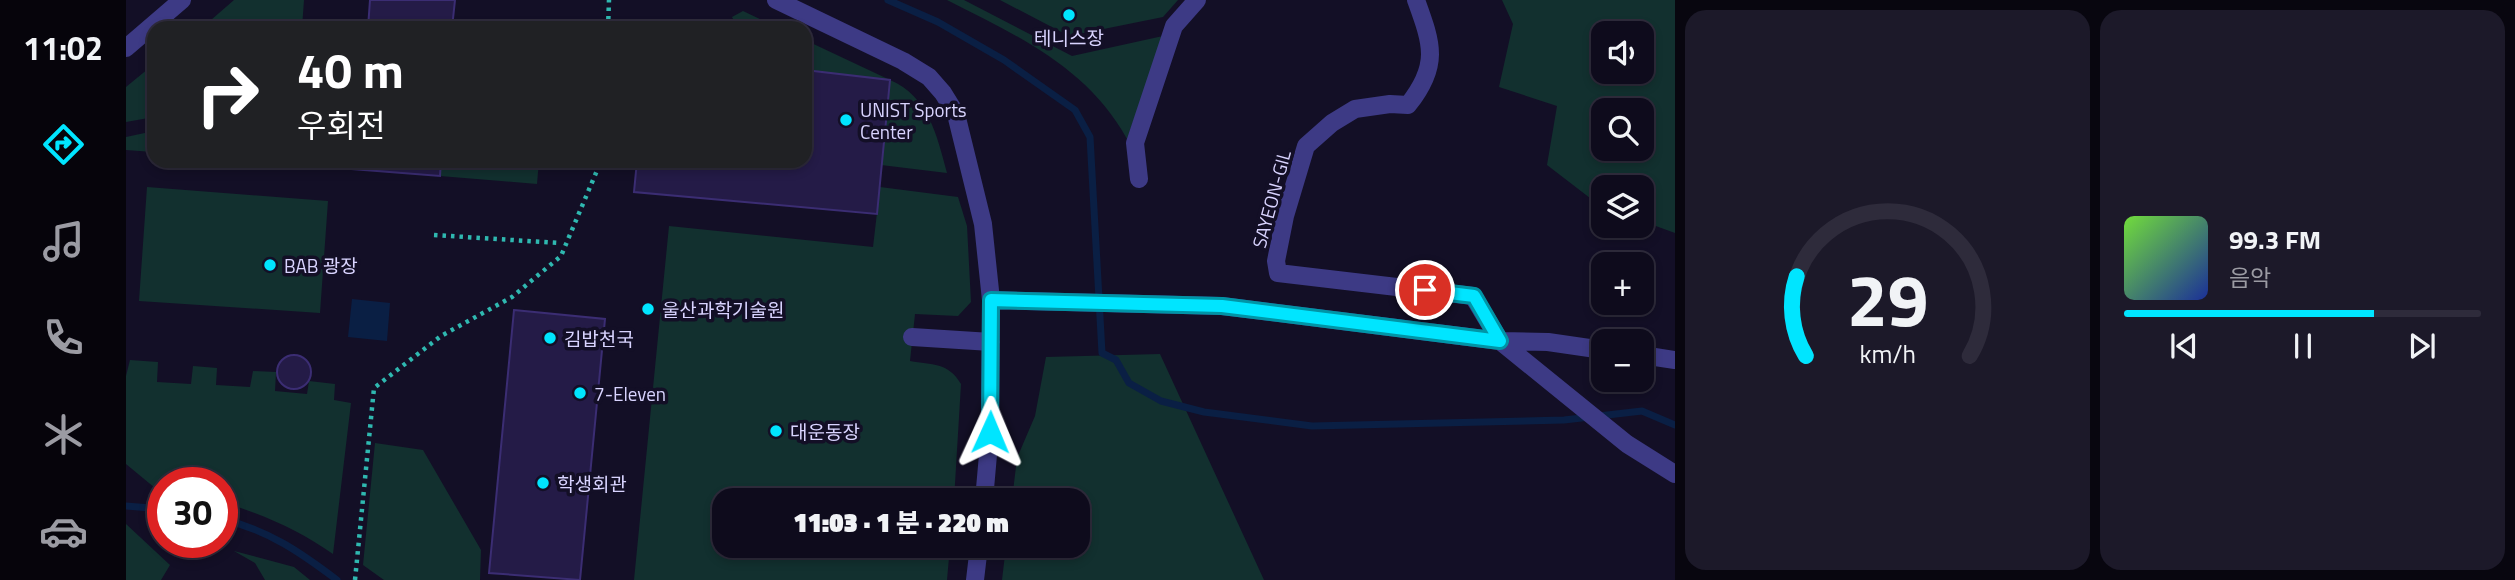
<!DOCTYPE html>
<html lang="ko">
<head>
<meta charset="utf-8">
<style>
  body { margin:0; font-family:"Titillium Web","Noto Sans KR",sans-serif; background:#1c1929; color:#f1f3f6; height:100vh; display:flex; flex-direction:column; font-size:26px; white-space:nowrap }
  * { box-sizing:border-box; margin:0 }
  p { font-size:23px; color:#9b9ba3 }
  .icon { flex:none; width:38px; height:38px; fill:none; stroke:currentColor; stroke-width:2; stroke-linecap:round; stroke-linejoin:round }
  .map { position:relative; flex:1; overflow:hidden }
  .side { display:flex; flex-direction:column; gap:10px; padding:10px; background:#08060f; width:840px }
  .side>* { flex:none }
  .top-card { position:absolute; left:21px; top:21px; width:665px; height:147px; border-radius:21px; box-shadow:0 4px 10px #0003,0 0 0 2px #2e2b3b; background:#202124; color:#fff; overflow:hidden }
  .tools { position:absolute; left:1465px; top:21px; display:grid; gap:14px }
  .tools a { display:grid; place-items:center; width:63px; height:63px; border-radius:14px; background:#0e0b1c; box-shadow:0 4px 10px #0003,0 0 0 2px #2e2b3b; font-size:35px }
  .speed { position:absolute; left:21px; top:467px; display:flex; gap:14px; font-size:35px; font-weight:700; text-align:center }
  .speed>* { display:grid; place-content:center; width:91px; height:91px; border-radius:50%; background:#0e0b1c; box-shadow:0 4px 10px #0003,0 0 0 2px #2e2b3b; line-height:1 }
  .speed .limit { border:10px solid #d22; background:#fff; color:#111 }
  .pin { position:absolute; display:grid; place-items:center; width:60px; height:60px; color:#fff; margin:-30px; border:4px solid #fff; border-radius:50%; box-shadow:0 2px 7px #0007 }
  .me { position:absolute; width:77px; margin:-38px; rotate:1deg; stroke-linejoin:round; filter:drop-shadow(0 0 5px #0008) }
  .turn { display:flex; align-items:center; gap:24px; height:147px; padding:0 35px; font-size:32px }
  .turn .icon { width:91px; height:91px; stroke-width:2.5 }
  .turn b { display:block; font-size:49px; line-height:60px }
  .side .widget { flex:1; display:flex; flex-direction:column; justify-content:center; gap:10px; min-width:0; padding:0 24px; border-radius:21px; background:#1c1929 }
  .side .dial { align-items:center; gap:0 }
  .dial svg { height:182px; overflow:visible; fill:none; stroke:#2e2b3b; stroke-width:7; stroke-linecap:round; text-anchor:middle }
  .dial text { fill:#f1f3f6; stroke:none }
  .song { display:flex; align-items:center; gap:21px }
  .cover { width:84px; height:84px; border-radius:10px; background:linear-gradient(135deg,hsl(100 70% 55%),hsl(230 70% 35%)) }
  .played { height:7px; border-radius:4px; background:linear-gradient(90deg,#00e5ff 70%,#2e2b3b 70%) }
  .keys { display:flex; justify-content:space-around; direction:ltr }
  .side .tiles { flex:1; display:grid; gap:10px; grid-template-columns:repeat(2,1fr) }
  .trip { position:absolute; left:586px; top:488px; width:378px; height:70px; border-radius:21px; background:#0e0b1c; box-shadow:0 4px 10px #0003,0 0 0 2px #2e2b3b; font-weight:800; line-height:70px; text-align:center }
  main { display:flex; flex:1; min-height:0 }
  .tab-bar { display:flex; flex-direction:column; width:126px; justify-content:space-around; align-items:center; background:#06040b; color:#9b9ba3 }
  .tab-bar .icon { width:49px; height:49px }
  .tab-bar .selected { color:#00e5ff }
  .tab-bar b { font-size:32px; color:#f1f3f6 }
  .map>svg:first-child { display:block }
  .green { fill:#12302f; fill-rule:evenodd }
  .water { fill:#0a1f44 }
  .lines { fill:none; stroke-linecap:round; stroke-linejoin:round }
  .stream { stroke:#0a1f44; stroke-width:7 }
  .building { fill:#241b47; stroke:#3b2d73; stroke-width:2 }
  .path { stroke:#2fb8b0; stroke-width:4.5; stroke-dasharray:3.5 5; stroke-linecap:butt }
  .minor { stroke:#3d3a85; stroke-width:18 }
  .route-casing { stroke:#0095a6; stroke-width:18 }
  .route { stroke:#00e5ff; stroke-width:12 }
  .poi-dot { fill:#00e5ff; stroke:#130f26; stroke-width:2.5 }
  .labels { text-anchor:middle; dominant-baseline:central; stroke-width:7; stroke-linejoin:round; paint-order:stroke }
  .poi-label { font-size:19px; fill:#d9d4ff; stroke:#130f26; text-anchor:start }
  .street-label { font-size:19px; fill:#d9d4ff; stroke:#130f26 }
</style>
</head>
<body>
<main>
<nav class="tab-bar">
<b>11:02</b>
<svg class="icon selected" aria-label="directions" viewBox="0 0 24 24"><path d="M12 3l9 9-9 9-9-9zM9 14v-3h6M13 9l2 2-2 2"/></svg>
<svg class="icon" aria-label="music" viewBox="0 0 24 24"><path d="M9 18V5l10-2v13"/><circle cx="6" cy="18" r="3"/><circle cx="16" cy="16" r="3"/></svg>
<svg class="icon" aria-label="phone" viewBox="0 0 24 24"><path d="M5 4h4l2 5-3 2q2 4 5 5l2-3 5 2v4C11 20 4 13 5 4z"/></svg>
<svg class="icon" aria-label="climate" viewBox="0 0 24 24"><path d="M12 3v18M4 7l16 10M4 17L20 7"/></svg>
<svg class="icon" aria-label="car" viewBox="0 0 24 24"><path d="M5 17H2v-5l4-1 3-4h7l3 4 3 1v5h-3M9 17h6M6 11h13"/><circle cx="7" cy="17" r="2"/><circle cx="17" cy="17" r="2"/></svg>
</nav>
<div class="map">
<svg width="1549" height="580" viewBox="0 0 1549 580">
  <rect width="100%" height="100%" fill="#130f26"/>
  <!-- green -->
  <path class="green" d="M108,0H178L176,28H89L85,20Z
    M821,0H838L946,56L1037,36L1001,139C961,67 892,36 821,0Z
    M874,0H1052L1037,17L943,36Z
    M1376,0H1549V233L1516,221V187H1477V208L1421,165L1431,106L1373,87L1387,24ZM1477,33H1516V72H1477ZM1477,110H1516V149H1477Z
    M617,11L653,28H612L606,17Z
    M679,40L764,80L679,70Z
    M28,64V117L0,122V87Z
    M764,80C802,96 811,135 821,173L755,165Z
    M28,131L27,152L0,150V137Z
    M132,161H226V169Z
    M315,161H413L411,184L314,176Z
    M21,187L202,201L194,313L13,301Z
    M754,187L832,197L841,226L845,302L832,316L789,314L784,361C806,365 822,362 835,384L828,500H598V546H824L821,580H508L543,226L747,247Z
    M1034,354L1138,580H876L880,546H952V500H886L891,458L909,416L920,357Z
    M4,360L32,362L31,382L65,384L67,366L91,368L90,385L124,387L127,371L150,372L149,391L181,394L183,381L209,384L208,400L225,403L207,554C173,530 136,514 96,502V483H37V489L29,488L0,464V376Z
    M249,443L297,450L355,550L354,580H258L237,565Z
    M0,524L44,565L35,580H0Z
    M108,551L168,567L184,580H139L129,563Z"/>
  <!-- water -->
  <path class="water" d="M226,299L264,303L261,341L222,337Z"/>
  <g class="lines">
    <!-- stream -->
    <path class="stream" d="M762,0L812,22L878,60L949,110L964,137L976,353L990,360L1003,383L1035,401L1078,412L1186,426L1438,420L1516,411L1549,425
      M0,506L37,509
      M96,519C142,530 174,552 211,580"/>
  </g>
  <!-- building -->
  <path class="building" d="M244,0H329L326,28H242Z
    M679,70L764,80L751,214L508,192L511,161H679Z
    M226,161H315L314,176L226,169Z
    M388,310L479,319L454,580L363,573Z
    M151 372a17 17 0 1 1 34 0a17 17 0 1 1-34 0Z"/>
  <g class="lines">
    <!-- path -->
    <path class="path" d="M482,28L483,0
      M308,235L433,243
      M229,580L248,388L315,336L386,297L435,256L475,161"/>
    <!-- minor -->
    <path class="minor" d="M650,0L777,61L803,77L817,93L830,114L857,224L865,300L864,432L858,500
      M1290,0C1306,44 1314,65 1282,105L1264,104L1229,109L1206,123L1180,146L1159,216L1150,261L1152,273L1347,296L1374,341L1501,444L1549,474
      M0,48L56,0
      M1013,179L1009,143L1048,26L1071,0
      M865,300L1096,306L1374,341L1422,342L1477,350
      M786,337L865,342
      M1516,355L1549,360
      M849,580L853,546"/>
  </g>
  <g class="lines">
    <defs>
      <path id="route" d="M864,432L865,300L1096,306L1374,341L1348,296L1299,290"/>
    </defs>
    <!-- route casing -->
    <use href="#route" class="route-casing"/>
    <!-- route -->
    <use href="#route" class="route"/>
  </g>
  <!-- markers -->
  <g class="poi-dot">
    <circle cx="943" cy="15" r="7"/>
    <circle cx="720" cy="120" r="7"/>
    <circle cx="144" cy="265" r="7"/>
    <circle cx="522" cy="309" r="7"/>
    <circle cx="424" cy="338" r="7"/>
    <circle cx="454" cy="393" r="7"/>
    <circle cx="650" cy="431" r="7"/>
    <circle cx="417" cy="483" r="7"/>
  </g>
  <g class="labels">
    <!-- poi labels -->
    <g class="poi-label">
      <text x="943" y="37" text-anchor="middle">테니스장</text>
      <text x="734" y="109">UNIST Sports<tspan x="734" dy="22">Center</tspan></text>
      <text x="158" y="265">BAB 광장</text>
      <text x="536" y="309">울산과학기술원</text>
      <text x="438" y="338">김밥천국</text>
      <text x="468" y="393">7-Eleven</text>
      <text x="664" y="431">대운동장</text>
      <text x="431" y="483">학생회관</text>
    </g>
    <!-- street labels -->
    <g class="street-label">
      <text transform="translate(1145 199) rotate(-75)">SAYEON-GIL</text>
    </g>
  </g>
</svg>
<div class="tools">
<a><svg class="icon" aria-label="sound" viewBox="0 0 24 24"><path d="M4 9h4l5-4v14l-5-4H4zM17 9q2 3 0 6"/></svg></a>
<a><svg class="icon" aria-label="search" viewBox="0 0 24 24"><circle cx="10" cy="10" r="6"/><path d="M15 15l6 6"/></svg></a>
<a><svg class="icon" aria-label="layers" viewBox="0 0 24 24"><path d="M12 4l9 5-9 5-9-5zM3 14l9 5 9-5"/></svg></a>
<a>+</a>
<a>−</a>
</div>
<div class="speed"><div class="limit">30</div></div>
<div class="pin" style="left:1299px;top:290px;background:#d93025"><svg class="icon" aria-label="arrive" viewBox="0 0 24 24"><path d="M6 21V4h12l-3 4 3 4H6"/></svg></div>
<svg class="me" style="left:864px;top:432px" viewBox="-20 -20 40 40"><path d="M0-17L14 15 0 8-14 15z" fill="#00e5ff" stroke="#fff" stroke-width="4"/></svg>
<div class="trip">11:03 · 1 분 · 220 m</div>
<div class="top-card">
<div class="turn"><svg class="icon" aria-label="right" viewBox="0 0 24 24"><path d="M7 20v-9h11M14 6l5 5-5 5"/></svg><div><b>40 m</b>우회전</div></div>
</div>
</div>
<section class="side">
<div class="tiles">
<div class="widget dial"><svg viewBox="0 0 100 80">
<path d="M14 69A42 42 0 1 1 86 69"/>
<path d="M14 69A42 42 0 0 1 10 34" stroke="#00e5ff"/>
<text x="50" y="56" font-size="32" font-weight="700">29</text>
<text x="50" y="72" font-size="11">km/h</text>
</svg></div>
<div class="widget">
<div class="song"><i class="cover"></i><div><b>99.3 FM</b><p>음악</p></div></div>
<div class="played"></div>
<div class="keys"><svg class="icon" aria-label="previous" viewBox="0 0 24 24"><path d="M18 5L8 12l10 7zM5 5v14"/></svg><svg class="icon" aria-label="pause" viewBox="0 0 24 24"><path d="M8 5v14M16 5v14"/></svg><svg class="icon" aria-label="next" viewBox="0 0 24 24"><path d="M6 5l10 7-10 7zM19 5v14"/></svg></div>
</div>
</div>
</section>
</main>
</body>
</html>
